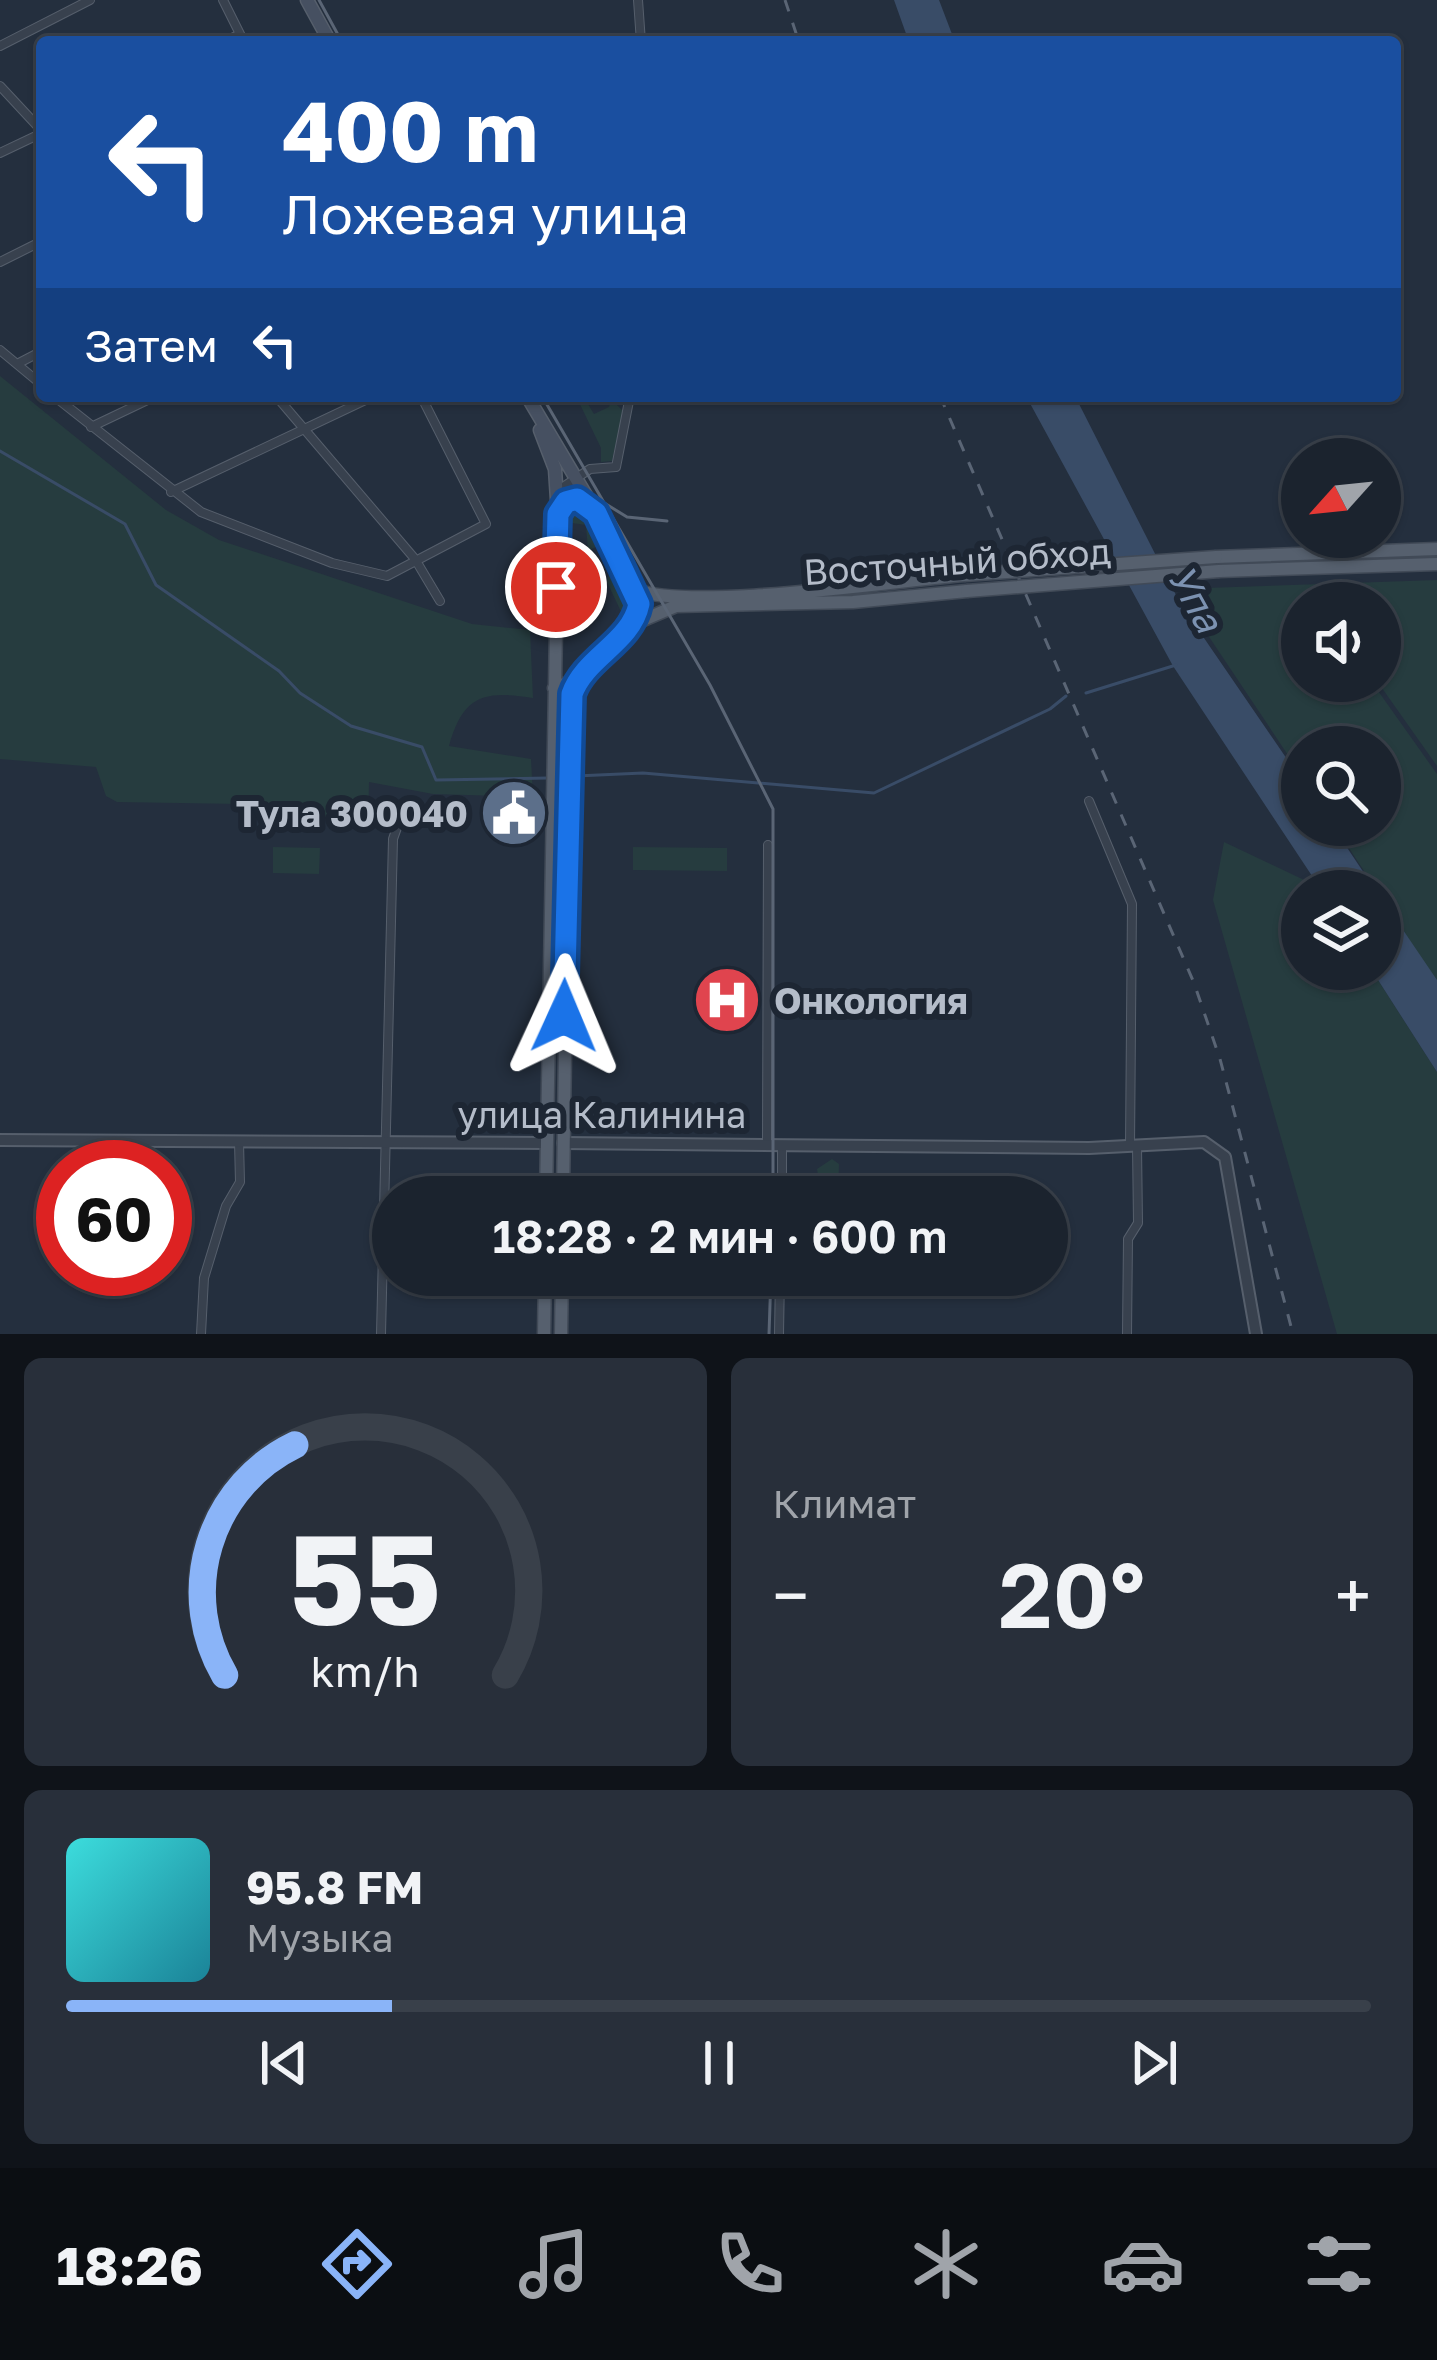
<!DOCTYPE html>
<html lang="ru">
<head>
<meta charset="utf-8">
<style>
  body { margin:0; font-family:"Golos Text",sans-serif; background:#282f3a; color:#f1f3f6; height:100vh; display:flex; flex-direction:column; font-size:45px; white-space:nowrap }
  * { box-sizing:border-box; margin:0 }
  p { font-size:39px; color:#a0a4aa }
  .icon { flex:none; width:66px; height:66px; fill:none; stroke:currentColor; stroke-width:2; stroke-linecap:round; stroke-linejoin:round }
  .map { position:relative; height:1334px; overflow:hidden }
  .sheet { display:flex; flex-direction:column; gap:24px; padding:24px; background:#0f1319; flex:1 }
  .sheet>* { flex:none }
  .guide { position:absolute; left:36px; top:36px; width:1365px; height:366px; border-radius:12px; box-shadow:0 3px 9px #0004,0 0 0 3px #39404a; background:#1a4fa0; color:#fff; overflow:hidden }
  .needle { width:78px; rotate:243deg }
  .fabs { position:absolute; left:1281px; top:438px; display:grid; gap:24px }
  .fabs a { display:grid; place-items:center; width:120px; height:120px; border-radius:50%; background:#1b232e; box-shadow:0 3px 9px #0004,0 0 0 3px #39404a; font-size:60px }
  .speed { position:absolute; left:36px; top:1140px; display:flex; gap:24px; font-size:60px; font-weight:700; text-align:center }
  .speed>* { display:grid; place-content:center; width:156px; height:156px; border-radius:50%; background:#1b232e; box-shadow:0 3px 9px #0004,0 0 0 3px #39404a; line-height:1 }
  .speed .limit { border:18px solid #d22; background:#fff; color:#111 }
  .pin { position:absolute; display:grid; place-items:center; width:102px; height:102px; color:#fff; margin:-51px; border:6px solid #fff; border-radius:50%; box-shadow:0 3px 12px #0007 }
  .me { position:absolute; width:132px; margin:-66px; rotate:1deg; stroke-linejoin:round; filter:drop-shadow(0 0 9px #0008) }
  .turn { display:flex; align-items:center; gap:42px; height:252px; padding:0 48px; font-size:54px }
  .turn .icon { width:156px; height:156px; stroke-width:2.5 }
  .turn b { display:block; font-size:84px; line-height:102px }
  .then { display:flex; align-items:center; height:114px; padding:0 48px; background:#0003; gap:24px; font-size:45px }
  .big { font-size:90px; font-weight:600; line-height:1.1 }
  .sheet .tile { flex:1; display:flex; flex-direction:column; justify-content:center; gap:18px; min-width:0; padding:0 42px; border-radius:18px; background:#282f3a }
  .sheet .dial { align-items:center; gap:0 }
  .dial svg { height:312px; overflow:visible; fill:none; stroke:#39404a; stroke-width:7; stroke-linecap:round; text-anchor:middle }
  .dial text { fill:#f1f3f6; stroke:none }
  .song { display:flex; align-items:center; gap:36px }
  .cover { width:144px; height:144px; border-radius:18px; background:linear-gradient(135deg,hsl(180 70% 55%),hsl(190 70% 35%)) }
  .played { height:12px; border-radius:6px; background:linear-gradient(90deg,#8ab4f8 25%,#39404a 25%) }
  .keys { display:flex; justify-content:space-around; direction:ltr }
  .heat { display:flex; justify-content:space-between; align-items:center; font-size:66px; direction:ltr }
  .sheet .tiles { flex:1; display:grid; gap:24px; grid-template-columns:1fr 1fr }
  .tile:last-child { grid-column:span 2 }
  .trip { position:absolute; left:372px; top:1176px; width:696px; height:120px; border-radius:60px; background:#1b232e; box-shadow:0 3px 9px #0004,0 0 0 3px #39404a; font-weight:600; line-height:120px; text-align:center }
  .tabs { display:flex; height:192px; justify-content:space-around; align-items:center; background:#0b0e12; color:#a0a4aa }
  .tabs .icon { width:84px; height:84px }
  .tabs .current { color:#8ab4f8 }
  .tabs b { font-size:54px; color:#f1f3f6 }
  .map>svg:first-child { display:block }
  .green { fill:#263c3f }
  .water { fill:#394c67 }
  .lines { fill:none; stroke-linecap:round; stroke-linejoin:round }
  .stream { stroke:#394c67; stroke-width:3 }
  .minor-casing { stroke:#565f6c; stroke-width:10 }
  .tertiary-casing { stroke:#565f6c; stroke-width:14 }
  .secondary-casing { stroke:#565f6c; stroke-width:15 }
  .primary-casing { stroke:#414a57; stroke-width:15 }
  .minor { stroke:#38414e; stroke-width:8 }
  .tertiary { stroke:#38414e; stroke-width:10 }
  .secondary { stroke:#465061; stroke-width:12 }
  .primary { stroke:#56606e; stroke-width:12 }
  .tram { stroke:#5a6575; stroke-width:3 }
  .rail { stroke:#5a6575; stroke-width:3; stroke-dasharray:12 12; stroke-linecap:butt }
  .primary-bridge-casing { stroke:#414a57; stroke-width:15; stroke-linecap:butt }
  .primary-bridge { stroke:#56606e; stroke-width:12 }
  .route-casing { stroke:#114b97; stroke-width:30 }
  .route { stroke:#1a73e8; stroke-width:21 }
  .labels { text-anchor:middle; dominant-baseline:central; stroke-width:12; stroke-linejoin:round; paint-order:stroke }
  .street-label { font-size:36px; fill:#b4bcc9; stroke:#1d2633 }
  .poi-label { font-size:36px; font-weight:bold; fill:#b4bcc9; stroke:#1d2633; text-anchor:end }
  .water-label { font-size:39px; font-style:italic; fill:#7c92b1; stroke:#1d2633 }
</style>
</head>
<body>
<div class="map">
<svg width="1437" height="1334" viewBox="0 0 1437 1334">
  <rect width="100%" height="100%" fill="#242f3e"/>
  <!-- green -->
  <path class="green" d="M0,376L166,510L219,540L472,624L530,630L533,698C483,690 463,696 449,746L531,759L533,797L433,794L369,782L368,824L337,827L311,805L117,802L106,796L96,767L0,759Z
    M576,396H583L594,414L609,407L611,399L623,411L612,461L601,462V448Z
    M575,505L584,510L601,544L588,551L586,525L565,522L561,648V513Z
    M611,565L630,596L625,620L607,582Z
    M1437,580V766L1377,681L1380,603H1302V681H1371L1437,774V983L1334,825H1380V747H1302V776L1177,589Z
    M1224,842L1319,887L1322,891H1302V969H1371L1437,1072V1334H1337L1213,900Z
    M273,847L320,848L319,874L273,873Z
    M633,847L727,848V871L633,870Z
    M832,1159L839,1164L838,1197L820,1187L817,1169Z"/>
  <!-- water -->
  <path class="water" d="M894,0H939L955,42H909Z
    M1026,396H1075L1180,603L1302,781V825H1332L1376,891H1322L1173,666Z
    M1380,896L1437,980V1072L1371,969H1380Z"/>
  <g class="lines">
    <!-- stream -->
    <path class="stream" d="M0,451L125,524L156,585L279,671L300,693L351,726L422,747L436,780L548,778
      M1086,693L1176,665
      M576,776L643,773L874,793L1050,709L1066,696"/>
    <defs>
      <path id="minor" d="M223,0L244,42
        M638,0L641,42
        M224,42L240,34
        M0,46L90,0
        M0,86L42,131
        M0,153L42,133
        M0,262L42,241
        M0,350L42,385
        M17,364L42,351
        M54,396L201,512L332,563L387,576L486,524L421,396
        M276,396L415,559L440,601
        M91,427L156,396
        M557,491L590,469L616,467L630,396
        M171,492L374,396
        M1089,801L1132,904L1130,1146
        M767,1144L768,845
        M782,1145V1197
        M201,1334L204,1278L226,1206L240,1182L239,1142
        M381,1334L393,839L400,819
        M779,1334L780,1275
        M1127,1334L1128,1239L1138,1223L1137,1146"/>
      <path id="tertiary" d="M0,1140L547,1143
        M563,1143L1089,1148L1204,1142L1225,1157L1256,1334"/>
      <path id="secondary" d="M307,0L330,42
        M527,396L596,512
        M540,430L555,469L558,515"/>
      <path id="primary" d="M1216,557L1437,549
        M1219,571L1437,564
        M636,590C693,611 894,581 964,575
        M636,623L676,606L853,602L967,591
        M554,688L564,684L570,688L563,1197
        M546,1197L558,515L566,503L577,499L596,513L639,605C630,649 579,654 569,714
        M544,1334L545,1275
        M561,1334L562,1275"/>
    </defs>
    <!-- minor casing -->
    <use href="#minor" class="minor-casing"/>
    <!-- tertiary casing -->
    <use href="#tertiary" class="tertiary-casing"/>
    <!-- secondary casing -->
    <use href="#secondary" class="secondary-casing"/>
    <!-- primary casing -->
    <use href="#primary" class="primary-casing"/>
    <!-- minor -->
    <use href="#minor" class="minor"/>
    <!-- tertiary -->
    <use href="#tertiary" class="tertiary"/>
    <!-- secondary -->
    <use href="#secondary" class="secondary"/>
    <!-- primary -->
    <use href="#primary" class="primary"/>
    <!-- tram -->
    <path class="tram" d="M319,0L342,42
      M542,396L710,685L773,809V1197
      M601,501L627,517L667,521
      M769,1334L771,1275"/>
    <!-- rail -->
    <path class="rail" d="M785,0L799,42
      M940,396L1194,983L1220,1059L1293,1334"/>
    <defs>
      <path id="primary-bridge" d="M964,575L1216,557
        M967,591L1219,571"/>
    </defs>
    <!-- primary-bridge casing -->
    <use href="#primary-bridge" class="primary-bridge-casing"/>
    <!-- primary-bridge -->
    <use href="#primary-bridge" class="primary-bridge"/>
  </g>
  <g class="lines">
    <defs>
      <path id="route" d="M556,587L558,514L566,502L577,499L596,513L639,604C631,643 585,657 572,694L564,1016"/>
    </defs>
    <!-- route casing -->
    <use href="#route" class="route-casing"/>
    <!-- route -->
    <use href="#route" class="route"/>
  </g>
  <!-- icons -->
  <defs>
    <symbol id="civic-disc" viewBox="-11 -11 22 22"><circle r="9.5" fill="#5c6f8a" stroke="#1d2633"/><path d="M-.6-6.5H3V-4.5H.6V-3L4-1V1h2V6H-6V1h2V-1L-.6-3ZM-1.2 2.5V6h2.4V2.5Z" fill="#fff"/></symbol>
    <symbol id="hospital-disc" viewBox="-11 -11 22 22"><circle r="9.5" fill="#e0444e" stroke="#1d2633"/><path d="M-5-5h3v3.5h4V-5h3V5h-3V1.5h-4V5h-3Z" fill="#fff"/></symbol>
  </defs>
  <g fill-rule="evenodd">
    <use href="#civic-disc" x="476" y="775" width="76" height="76"/>
    <use href="#hospital-disc" x="689" y="962" width="76" height="76"/>
  </g>
  <g class="labels">
    <!-- street labels -->
    <g class="street-label">
      <text transform="translate(957 561) rotate(-4)">Восточный обход</text>
      <text x="602" y="1114">улица Калинина</text>
    </g>
    <!-- poi labels -->
    <g class="poi-label">
      <text x="468" y="813">Тула 300040</text>
      <text x="774" y="1000" text-anchor="start">Онкология</text>
    </g>
    <!-- water labels -->
    <g class="water-label">
      <text transform="translate(1196 598) rotate(61)">Упа</text>
    </g>
  </g>
</svg>
<div class="fabs">
<a><svg class="needle" viewBox="-14 -14 28 28"><path d="M0-13l5 13h-10z" fill="#e53935"/><path d="M0 13l5-13h-10z" fill="#a0a4aa"/></svg></a>
<a><svg class="icon" aria-label="sound" viewBox="0 0 24 24"><path d="M4 9h4l5-4v14l-5-4H4zM17 9q2 3 0 6"/></svg></a>
<a><svg class="icon" aria-label="search" viewBox="0 0 24 24"><circle cx="10" cy="10" r="6"/><path d="M15 15l6 6"/></svg></a>
<a><svg class="icon" aria-label="layers" viewBox="0 0 24 24"><path d="M12 4l9 5-9 5-9-5zM3 14l9 5 9-5"/></svg></a>
</div>
<div class="speed"><div class="limit">60</div></div>
<div class="pin" style="left:556px;top:587px;background:#d93025"><svg class="icon" aria-label="arrive" viewBox="0 0 24 24"><path d="M6 21V4h12l-3 4 3 4H6"/></svg></div>
<svg class="me" style="left:564px;top:1016px" viewBox="-20 -20 40 40"><path d="M0-17L14 15 0 8-14 15z" fill="#1a73e8" stroke="#fff" stroke-width="4"/></svg>
<div class="trip">18:28 · 2 мин · 600 m</div>
<div class="guide">
<div class="turn"><svg class="icon" aria-label="left" viewBox="0 0 24 24"><path d="M17 20v-9H6M10 6l-5 5 5 5"/></svg><div><b>400 m</b>Ложевая улица</div></div>
<div class="then">Затем<svg class="icon" aria-label="left" viewBox="0 0 24 24"><path d="M17 20v-9H6M10 6l-5 5 5 5"/></svg></div>
</div>
</div>
<section class="sheet">
<div class="tiles">
<div class="tile dial"><svg viewBox="0 0 100 80">
<path d="M14 69A42 42 0 1 1 86 69"/>
<path d="M14 69A42 42 0 0 1 32 10" stroke="#8ab4f8"/>
<text x="50" y="56" font-size="32" font-weight="700">55</text>
<text x="50" y="72" font-size="11">km/h</text>
</svg></div>
<div class="tile"><p>Климат</p>
<div class="heat"><a>−</a><b class="big">20°</b><a>+</a></div>
</div>
<div class="tile">
<div class="song"><i class="cover"></i><div><b>95.8 FM</b><p>Музыка</p></div></div>
<div class="played"></div>
<div class="keys"><svg class="icon" aria-label="previous" viewBox="0 0 24 24"><path d="M18 5L8 12l10 7zM5 5v14"/></svg><svg class="icon" aria-label="pause" viewBox="0 0 24 24"><path d="M8 5v14M16 5v14"/></svg><svg class="icon" aria-label="next" viewBox="0 0 24 24"><path d="M6 5l10 7-10 7zM19 5v14"/></svg></div>
</div>
</div>
</section>
<nav class="tabs">
<b>18:26</b>
<svg class="icon current" aria-label="directions" viewBox="0 0 24 24"><path d="M12 3l9 9-9 9-9-9zM9 14v-3h6M13 9l2 2-2 2"/></svg>
<svg class="icon" aria-label="music" viewBox="0 0 24 24"><path d="M9 18V5l10-2v13"/><circle cx="6" cy="18" r="3"/><circle cx="16" cy="16" r="3"/></svg>
<svg class="icon" aria-label="phone" viewBox="0 0 24 24"><path d="M5 4h4l2 5-3 2q2 4 5 5l2-3 5 2v4C11 20 4 13 5 4z"/></svg>
<svg class="icon" aria-label="climate" viewBox="0 0 24 24"><path d="M12 3v18M4 7l16 10M4 17L20 7"/></svg>
<svg class="icon" aria-label="car" viewBox="0 0 24 24"><path d="M5 17H2v-5l4-1 3-4h7l3 4 3 1v5h-3M9 17h6M6 11h13"/><circle cx="7" cy="17" r="2"/><circle cx="17" cy="17" r="2"/></svg>
<svg class="icon" aria-label="filters" viewBox="0 0 24 24"><path d="M4 7h16M4 17h16"/><circle cx="9" cy="7" r="2"/><circle cx="15" cy="17" r="2"/></svg>
</nav>
</body>
</html>
